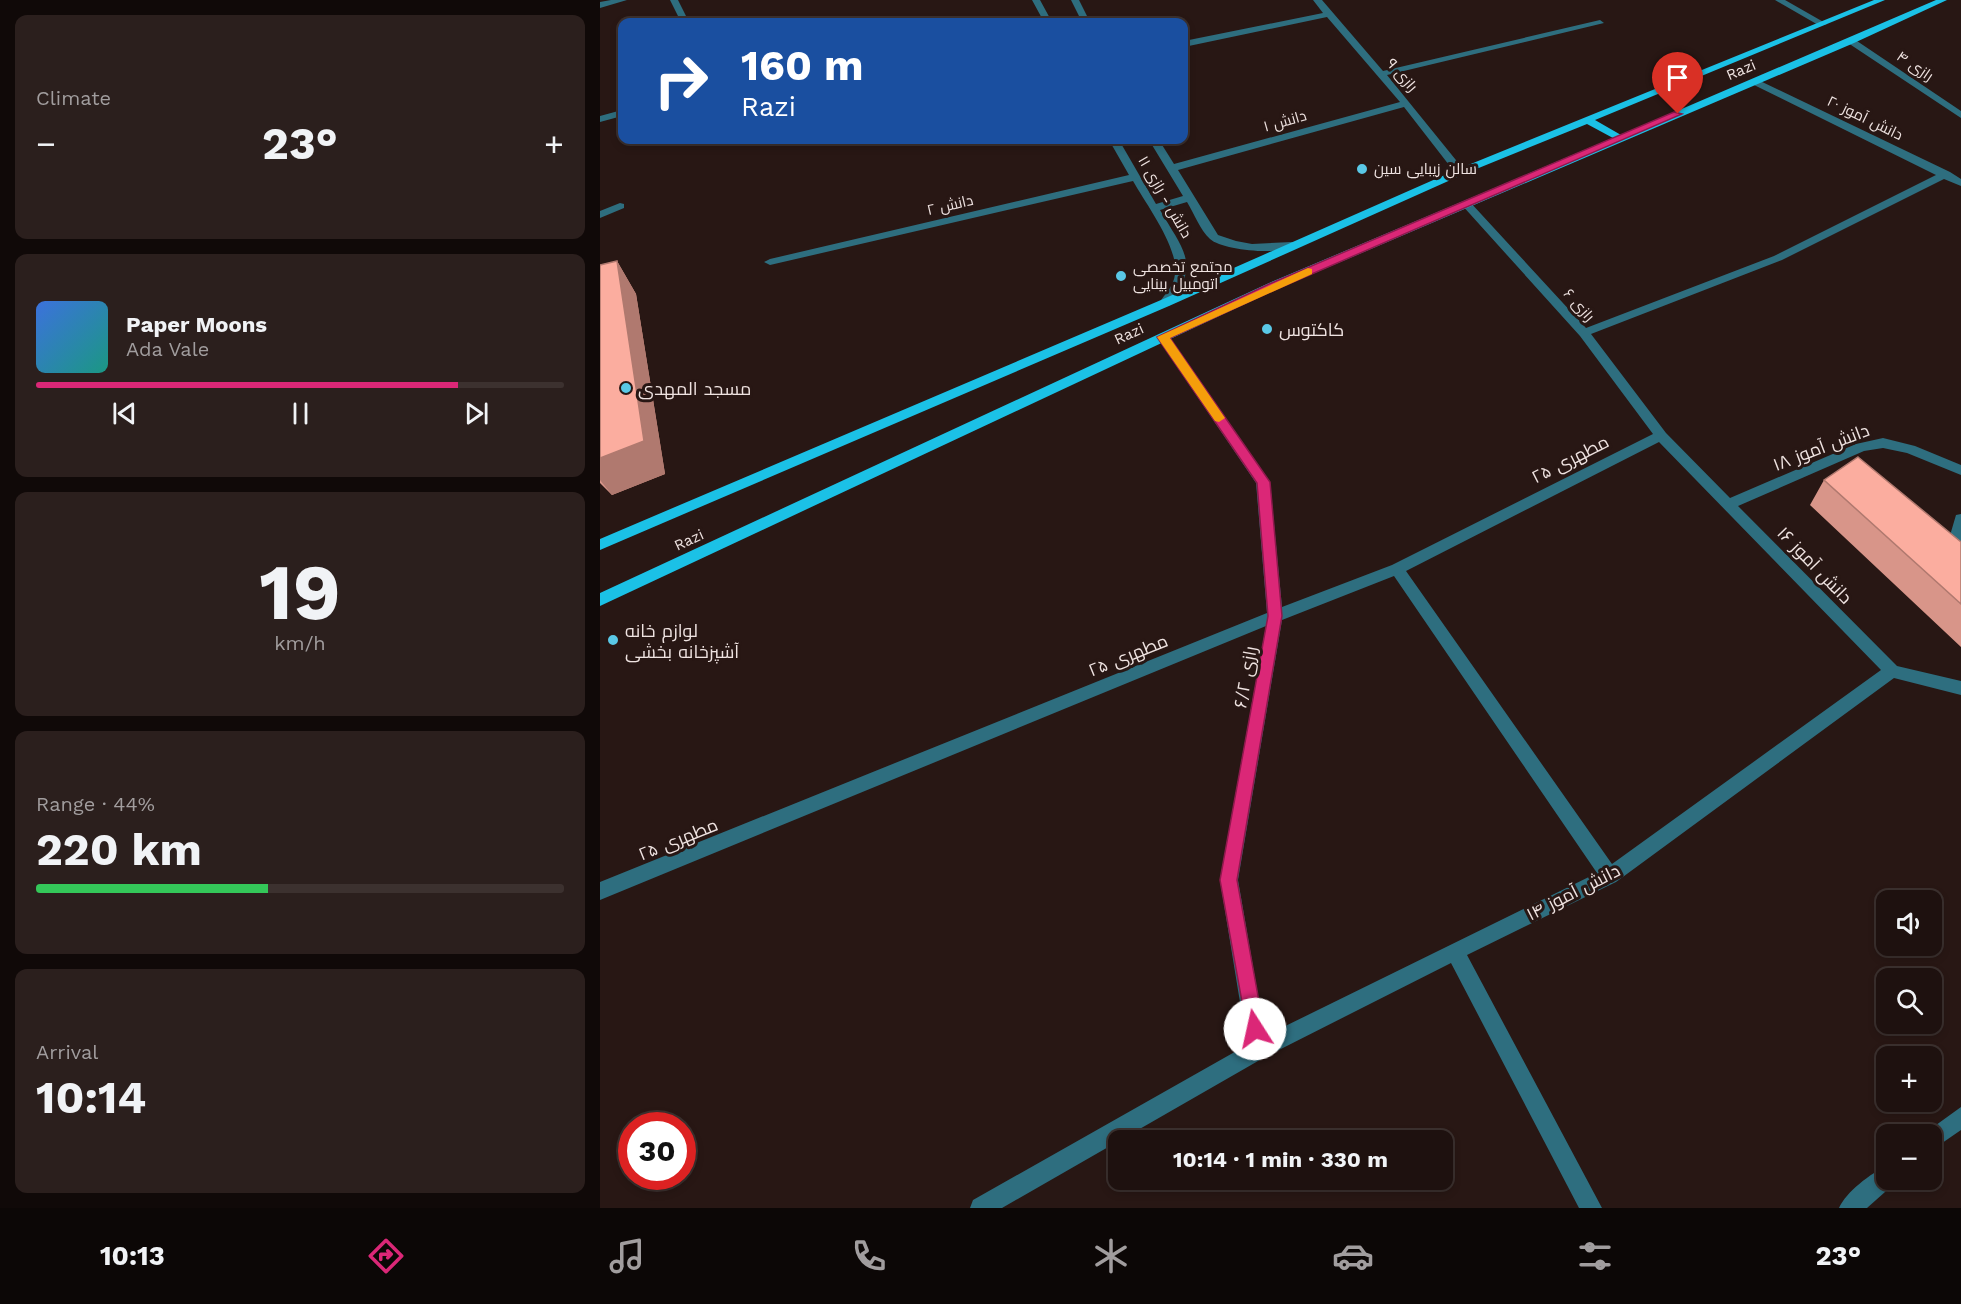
<!DOCTYPE html>
<html lang="en">
<head>
<meta charset="utf-8">
<style>
  body { margin:0; font-family:"Work Sans",Cairo,sans-serif; background:#2b1f1d; color:#f1f3f6; height:100vh; display:flex; flex-direction:column; font-size:22px; white-space:nowrap }
  * { box-sizing:border-box; margin:0 }
  p { font-size:20px; color:#a19d9e }
  .icon { flex:none; width:33px; height:33px; fill:none; stroke:currentColor; stroke-width:2; stroke-linecap:round; stroke-linejoin:round }
  .map { position:relative; flex:1; overflow:hidden }
  .side { display:flex; flex-direction:column; gap:15px; padding:15px; background:#100908; width:600px }
  .side>* { flex:none }
  .banner { position:absolute; left:18px; top:18px; width:570px; height:126px; border-radius:12px; box-shadow:0 3px 9px #0003,0 0 0 2px #3c312f; background:#1a4fa0; color:#fff; overflow:hidden }
  .tools { position:absolute; left:1276px; top:890px; display:grid; gap:12px }
  .tools a { display:grid; place-items:center; width:66px; height:66px; border-radius:12px; background:#1e110f; box-shadow:0 3px 9px #0003,0 0 0 2px #3c312f; font-size:30px }
  .speed { position:absolute; left:18px; top:1112px; display:flex; gap:12px; font-size:30px; font-weight:700; text-align:center }
  .speed>* { display:grid; place-content:center; width:78px; height:78px; border-radius:50%; background:#1e110f; box-shadow:0 3px 9px #0003,0 0 0 2px #3c312f; line-height:1 }
  .speed .limit { border:9px solid #d22; background:#fff; color:#111 }
  .pin { position:absolute; display:grid; place-items:center; width:51px; height:51px; color:#fff; margin:-62px -26px; border-radius:50% 50% 50% 0; rotate:-45deg; box-shadow:0 0 6px #0007 }
  .pin .icon { rotate:45deg }
  .me { position:absolute; width:66px; margin:-33px; rotate:350deg; stroke-linejoin:round; filter:drop-shadow(0 0 4px #0008) }
  .turn { display:flex; align-items:center; gap:21px; height:126px; padding:0 24px; font-size:27px }
  .turn .icon { width:78px; height:78px; stroke-width:2.5 }
  .turn b { display:block; font-size:42px; line-height:51px }
  .big { font-size:45px; font-weight:700; line-height:1.1 }
  .side .card { flex:1; display:flex; flex-direction:column; justify-content:center; gap:9px; min-width:0; padding:0 21px; border-radius:12px; background:#2b1f1d }
  .side .dial { align-items:center; gap:0 }
  .dial b { font-size:78px; line-height:1 }
  .song { display:flex; align-items:center; gap:18px }
  .cover { width:72px; height:72px; border-radius:9px; background:linear-gradient(135deg,hsl(220 70% 55%),hsl(170 70% 35%)) }
  .played { height:6px; border-radius:3px; background:linear-gradient(90deg,#db2777 80%,#3c312f 80%) }
  .keys { display:flex; justify-content:space-around; direction:ltr }
  .heat { display:flex; justify-content:space-between; align-items:center; font-size:33px; direction:ltr }
  .charge { height:9px; border-radius:4px; background:linear-gradient(90deg,#34c759 44%,#3c312f 0) }
  .trip { position:absolute; left:508px; top:1130px; width:345px; height:60px; border-radius:12px; background:#1e110f; box-shadow:0 3px 9px #0003,0 0 0 2px #3c312f; font-weight:700; line-height:60px; text-align:center }
  .dock { display:flex; height:96px; justify-content:space-around; align-items:center; background:#0c0706; color:#a19d9e }
  .dock .icon { width:42px; height:42px }
  .dock .active { color:#db2777 }
  .dock b { font-size:27px; color:#f1f3f6 }
  main { display:flex; flex:1; min-height:0 }
  .map>svg:first-child { display:block }
  .lines { fill:none; stroke-linecap:round; stroke-linejoin:round }
  .minor { fill:#2e6e7f; fill-rule:evenodd }
  .major { fill:#1bc1e6; fill-rule:evenodd }
  .wall { fill:#d89589 }
  .shaded-wall { fill:#b0796f }
  .building { fill:#fbad9f; stroke:#b0796f; stroke-width:1.5 }
  .route { fill:#db2777; stroke:#8e194d; stroke-width:1.5 }
  .slow { fill:#f59e0b }
  .poi-dot { fill:#5ac8e6; stroke:#281714; stroke-width:2 }
  .labels { text-anchor:middle; dominant-baseline:central; stroke-width:6; stroke-linejoin:round; paint-order:stroke }
  .far-street-label { font-size:15px; fill:#efe3e1; stroke:#281714 }
  .far-poi-label { font-size:15px; fill:#efe3e1; stroke:#281714; text-anchor:start }
  .poi-label { font-size:18px; fill:#efe3e1; stroke:#281714; text-anchor:start }
  .street-label { font-size:18px; fill:#efe3e1; stroke:#281714 }
</style>
</head>
<body>
<main>
<section class="side">
<div class="card"><p>Climate</p>
<div class="heat"><a>−</a><b class="big">23°</b><a>+</a></div>
</div>
<div class="card">
<div class="song"><i class="cover"></i><div><b>Paper Moons</b><p>Ada Vale</p></div></div>
<div class="played"></div>
<div class="keys"><svg class="icon" aria-label="previous" viewBox="0 0 24 24"><path d="M18 5L8 12l10 7zM5 5v14"/></svg><svg class="icon" aria-label="pause" viewBox="0 0 24 24"><path d="M8 5v14M16 5v14"/></svg><svg class="icon" aria-label="next" viewBox="0 0 24 24"><path d="M6 5l10 7-10 7zM19 5v14"/></svg></div>
</div>
<div class="card dial"><b>19</b><p>km/h</p></div>
<div class="card"><p>Range · 44%</p><b class="big">220 km</b><div class="charge"></div></div>
<div class="card"><p>Arrival</p><b class="big">10:14</b></div>
</section>
<div class="map">
<svg width="1361" height="1208" viewBox="0 0 1361 1208">
  <rect width="100%" height="100%" fill="#281714"/>
  <g class="lines">
    <!-- minor -->
    <path class="minor" d="M11,0H27L0,8V2Z
      M70,0H78L89,22H81Z
      M432,0H440L452,22H444Z
      M471,0H479L490,22H482Z
      M713,0H722L783,71L1000,20L1004,23L787,75L864,170V174H856L804,107L578,170L618,235L636,241L652,244L692,242L698,245C684,256 623,251 610,239C600,230 594,213 587,202L560,210C583,250 601,263 569,306H561L559,303C565,294 574,286 575,274C579,248 546,204 533,181L170,265L164,262L170,259L529,175L509,140H519L556,204L583,196L549,140H559L574,164L800,102L727,17L584,47V41L723,13Z
      M1175,0H1185L1227,24L1220,26Z
      M1248,39H1254L1361,111V118L1248,43Z
      M1152,80H1158L1350,172L1361,179V186L1344,179L1182,260L991,334L1066,433L1130,498L1256,444L1283,438L1315,446L1361,465V475L1307,453L1283,448L1264,451L1138,506L1297,666L1361,681V695L1294,678L1016,882L867,955L1002,1208H979L851,963L665,1057L402,1208H370L373,1200L647,1045L620,880L666,626L0,900V882L667,613L656,483L559,340V334H567L670,482L682,607L792,565L1053,434L980,336L861,204L862,202H870L986,328L1174,256L1336,175L1152,84ZM1059,442L1281,670L1012,864L806,571ZM794,576L997,873L665,1036L638,880L682,620Z
      M22,110V116L0,122V116Z
      M20,203L24,204V208L0,218V211Z
      M1361,514V577L1356,575L1354,571L1351,532L1356,515Z
      M1361,1107V1130L1332,1150V1134L1325,1133Z
      M1287,1166V1179H1297L1294,1184L1267,1208H1239C1246,1192 1271,1173 1287,1166Z"/>
    <!-- major -->
    <path class="major" d="M1274,0H1285L995,120L1021,135L1336,0H1347L1254,43L677,289L0,606V593L669,283L1013,138L987,124L864,174L569,306L0,550V539L561,300L856,170Z"/>
  </g>
  <!-- wall -->
  <path class="wall" d="M17,261L36,294L65,474L12,495L0,483V265Z
    M1224,480L1361,542V647L1210,505Z"/>
  <!-- shaded-wall -->
  <path class="shaded-wall" d="M17,261L36,294L65,474L12,495L0,480V458Z"/>
  <!-- building -->
  <path class="building" d="M17,261L44,441L0,458V265Z
    M1258,457L1361,542V604L1224,480Z"/>
  <!-- route -->
  <path class="route" d="M1074,112L1082,114L677,289L570,338L670,482L682,616L637,880L664,1029L661,1035L655,1038L648,1035L620,880L668,616L657,483L557,337L669,284Z"/>
  <!-- slow -->
  <path class="slow" d="M708,268L712,269V274L570,338L625,418L619,422L615,421L557,337Z"/>
  <!-- markers -->
  <g class="poi-dot">
    <circle cx="762" cy="169" r="6"/>
    <circle cx="521" cy="276" r="6"/>
    <circle cx="667" cy="329" r="6"/>
    <circle cx="26" cy="388" r="6"/>
    <circle cx="13" cy="640" r="6"/>
  </g>
  <g class="labels">
    <!-- far-street labels -->
    <g class="far-street-label">
      <text transform="translate(1315 66) rotate(34)">رازی ۴</text>
      <text transform="translate(1141 70) rotate(-23)">Razi</text>
      <text transform="translate(802 75) rotate(49)">رازی ۹</text>
      <text transform="translate(1265 118) rotate(26)">دانش آموز ۲۰</text>
      <text transform="translate(685 121) rotate(-16)">دانش ۱</text>
      <text transform="translate(565 197) rotate(60)">دانش - رازی ۱۱</text>
      <text transform="translate(350 205) rotate(-13)">دانش ۲</text>
      <text transform="translate(979 305) rotate(48)">رازی ۶</text>
      <text transform="translate(529 334) rotate(-25)">Razi</text>
      <text transform="translate(89 540) rotate(-25)">Razi</text>
    </g>
    <!-- far-poi labels -->
    <g class="far-poi-label">
      <text x="774" y="169">سالن زیبایی سین</text>
      <text x="533" y="267">مجتمع تخصصی<tspan x="533" dy="17">اتومبیل بینایی</tspan></text>
    </g>
    <!-- poi labels -->
    <g class="poi-label">
      <text x="679" y="329">کاکتوس</text>
      <text x="38" y="388">مسجد المهدی</text>
      <text x="25" y="630">لوازم خانه<tspan x="25" dy="21">آشپزخانه بخشی</tspan></text>
    </g>
    <!-- street labels -->
    <g class="street-label">
      <text transform="translate(1221 447) rotate(-21)">دانش آموز ۱۸</text>
      <text transform="translate(970 459) rotate(-27)">مطهری ۲۵</text>
      <text transform="translate(1215 565) rotate(46)">دانش آموز ۱۶</text>
      <text transform="translate(528 655) rotate(-22)">مطهری ۲۵</text>
      <text transform="translate(645 677) rotate(-80)">رازی ۶/۲</text>
      <text transform="translate(78 839) rotate(-22)">مطهری ۲۵</text>
      <text transform="translate(973 892) rotate(-27)">دانش آموز ۱۴</text>
    </g>
  </g>
</svg>
<div class="tools">
<a><svg class="icon" aria-label="sound" viewBox="0 0 24 24"><path d="M4 9h4l5-4v14l-5-4H4zM17 9q2 3 0 6"/></svg></a>
<a><svg class="icon" aria-label="search" viewBox="0 0 24 24"><circle cx="10" cy="10" r="6"/><path d="M15 15l6 6"/></svg></a>
<a>+</a>
<a>−</a>
</div>
<div class="speed"><div class="limit">30</div></div>
<div class="pin" style="left:1078px;top:114px;background:#d93025"><svg class="icon" aria-label="arrive" viewBox="0 0 24 24"><path d="M6 21V4h12l-3 4 3 4H6"/></svg></div>
<svg class="me" style="left:655px;top:1029px" viewBox="-20 -20 40 40"><circle r="19" fill="#fff"/><path d="M0-13L10 11 0 6-10 11z" fill="#db2777"/></svg>
<div class="trip">10:14 · 1 min · 330 m</div>
<div class="banner">
<div class="turn"><svg class="icon" aria-label="right" viewBox="0 0 24 24"><path d="M7 20v-9h11M14 6l5 5-5 5"/></svg><div><b>160 m</b>Razi</div></div>
</div>
</div>
</main>
<nav class="dock">
<b>10:13</b>
<svg class="icon active" aria-label="directions" viewBox="0 0 24 24"><path d="M12 3l9 9-9 9-9-9zM9 14v-3h6M13 9l2 2-2 2"/></svg>
<svg class="icon" aria-label="music" viewBox="0 0 24 24"><path d="M9 18V5l10-2v13"/><circle cx="6" cy="18" r="3"/><circle cx="16" cy="16" r="3"/></svg>
<svg class="icon" aria-label="phone" viewBox="0 0 24 24"><path d="M5 4h4l2 5-3 2q2 4 5 5l2-3 5 2v4C11 20 4 13 5 4z"/></svg>
<svg class="icon" aria-label="climate" viewBox="0 0 24 24"><path d="M12 3v18M4 7l16 10M4 17L20 7"/></svg>
<svg class="icon" aria-label="car" viewBox="0 0 24 24"><path d="M5 17H2v-5l4-1 3-4h7l3 4 3 1v5h-3M9 17h6M6 11h13"/><circle cx="7" cy="17" r="2"/><circle cx="17" cy="17" r="2"/></svg>
<svg class="icon" aria-label="filters" viewBox="0 0 24 24"><path d="M4 7h16M4 17h16"/><circle cx="9" cy="7" r="2"/><circle cx="15" cy="17" r="2"/></svg>
<b>23°</b>
</nav>
</body>
</html>
